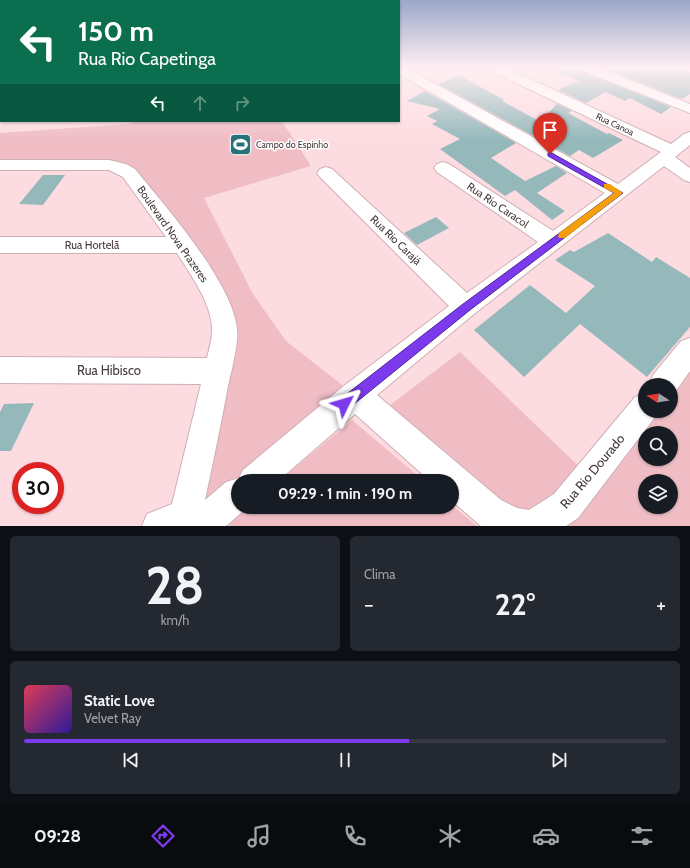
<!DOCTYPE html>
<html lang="pt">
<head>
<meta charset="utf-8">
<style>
  body { margin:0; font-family:Cabin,sans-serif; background:#242831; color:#f1f3f6; height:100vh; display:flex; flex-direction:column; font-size:15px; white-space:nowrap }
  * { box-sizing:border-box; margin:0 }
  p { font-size:13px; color:#9ea1a6 }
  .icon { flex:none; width:22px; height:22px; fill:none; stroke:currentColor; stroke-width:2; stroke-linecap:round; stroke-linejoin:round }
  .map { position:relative; height:526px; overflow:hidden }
  .details { display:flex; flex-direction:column; gap:10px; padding:10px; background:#0d0f14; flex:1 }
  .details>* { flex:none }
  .top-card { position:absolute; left:0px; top:0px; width:400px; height:122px; box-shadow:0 1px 3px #0004; background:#0b6e4f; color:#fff; overflow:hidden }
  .needle { width:26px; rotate:282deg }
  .controls { position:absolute; left:638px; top:378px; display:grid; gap:8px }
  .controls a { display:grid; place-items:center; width:40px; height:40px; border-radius:50%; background:#171b24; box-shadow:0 1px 3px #0004; font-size:20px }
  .speed { position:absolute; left:12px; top:462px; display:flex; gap:8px; font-size:20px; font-weight:700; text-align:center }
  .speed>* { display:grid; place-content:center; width:52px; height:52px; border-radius:50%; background:#171b24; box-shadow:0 1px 3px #0004; line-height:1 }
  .speed .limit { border:6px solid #d22; background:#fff; color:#111 }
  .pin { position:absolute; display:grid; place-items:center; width:34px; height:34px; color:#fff; margin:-41px -17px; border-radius:50% 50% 50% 0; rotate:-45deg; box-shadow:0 0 4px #0007 }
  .pin .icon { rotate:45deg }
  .me { position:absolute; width:44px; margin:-22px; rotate:50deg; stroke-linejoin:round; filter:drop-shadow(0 0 3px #0008) }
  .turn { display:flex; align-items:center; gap:14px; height:84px; padding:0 12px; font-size:18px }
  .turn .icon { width:52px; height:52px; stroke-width:2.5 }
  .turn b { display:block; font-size:28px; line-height:34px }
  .lanes { display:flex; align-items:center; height:38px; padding:0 12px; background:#0003; justify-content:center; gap:20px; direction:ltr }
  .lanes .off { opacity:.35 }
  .big { font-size:30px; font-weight:700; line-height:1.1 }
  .details .tile { flex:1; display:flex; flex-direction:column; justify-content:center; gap:6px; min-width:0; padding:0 14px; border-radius:6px; background:#242831 }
  .details .dial { align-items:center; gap:0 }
  .dial b { font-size:52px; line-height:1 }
  .song { display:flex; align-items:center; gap:12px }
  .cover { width:48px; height:48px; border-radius:6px; background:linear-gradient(135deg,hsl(350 70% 55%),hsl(250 70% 35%)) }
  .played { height:4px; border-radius:2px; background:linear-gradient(90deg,#7c3aed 60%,#363941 60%) }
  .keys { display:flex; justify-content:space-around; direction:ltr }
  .heat { display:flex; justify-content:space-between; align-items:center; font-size:22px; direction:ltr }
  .details .tiles { flex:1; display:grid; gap:10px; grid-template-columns:1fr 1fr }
  .tile:last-child { grid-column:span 2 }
  .trip { position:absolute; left:231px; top:474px; width:228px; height:40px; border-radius:20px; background:#171b24; box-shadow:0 1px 3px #0004; font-weight:700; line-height:40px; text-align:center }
  .tab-bar { display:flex; height:64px; justify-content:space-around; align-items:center; background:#090b0e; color:#9ea1a6 }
  .tab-bar .icon { width:28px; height:28px }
  .tab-bar .selected { color:#7c3aed }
  .tab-bar b { font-size:18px; color:#f1f3f6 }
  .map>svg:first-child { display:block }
  .green { fill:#f0bdc5; fill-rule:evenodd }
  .building { fill:#95b8bb }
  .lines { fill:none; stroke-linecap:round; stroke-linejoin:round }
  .minor-casing { stroke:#cfafb4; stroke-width:2 }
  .minor { fill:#fff; fill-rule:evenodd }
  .route { fill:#7c3aed; stroke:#51269a }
  .slow { fill:#f59e0b }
  .labels { text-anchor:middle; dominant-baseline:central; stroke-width:3; stroke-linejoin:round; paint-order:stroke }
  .far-street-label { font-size:9px; fill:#46393a; stroke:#fff }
  .far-poi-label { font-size:9px; fill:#46393a; stroke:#fff; text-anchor:start }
  .street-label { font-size:11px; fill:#46393a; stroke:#fff }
  .near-street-label { font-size:13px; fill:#46393a; stroke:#fff }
</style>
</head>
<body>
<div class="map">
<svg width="690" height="526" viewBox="0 0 690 526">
  <rect width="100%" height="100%" fill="#fddce1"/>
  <!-- green -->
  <path class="green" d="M134,121H282L311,166L204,198L253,294L286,341L355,395L238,481L203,524L221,312L120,168L0,165V133L128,124Z
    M460,352L590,477L648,411H671V385L690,369V526H532L377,415ZM645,433H671V459H645ZM645,481H671V507H645Z
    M352,420L424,481H279Z
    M452,505L477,526H229L235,517L247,507H452Z"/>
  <!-- building -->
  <path class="building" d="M547,67H578L580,71L671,107L661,114L630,98L625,101L605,92L586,103L558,90L579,81Z
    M601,67H678L681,71L690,73V94L682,99Z
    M459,75L504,100L502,101L537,120L546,115L557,104L572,111L568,113L607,134L609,133L623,140L593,158L579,150L570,156L439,84Z
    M425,91L516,143L491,158L525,181L556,166L567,173L537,193L565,211L552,220L515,190L505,196L440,149L460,139L432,124L437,121L427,116L440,109L407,101Z
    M43,175H65L43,205L19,204Z
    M436,217L449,228L417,245L404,233Z
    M608,233L652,262L656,257L690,278V327L647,377L580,324L524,377L474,330L530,285L566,313L595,286L555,260L570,250L574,252Z
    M34,403L11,451H0V412L4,404Z"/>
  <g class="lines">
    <defs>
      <path id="minor" d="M399,67H405L618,184L661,152L489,70L488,67H504L671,144L684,134L690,132V145L675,157L690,168V182L684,180L664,166L474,314L377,395L501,500L517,508L529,510L554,494L635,397L645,393V411H658L655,417L578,518L566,526H481L452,501V481H430L355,414L278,481H238V507H248L226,526H142L147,514L172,504L201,384L0,383V357L207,358C209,349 212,340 212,331C213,305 190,274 177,253H0V237H166L123,177L109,170H0V160H109L126,164L135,169C165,206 233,283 237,329C239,342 231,373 228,386C221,424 213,462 205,500L226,482L239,478L243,470L345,385L449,306L320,177L317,173L320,169L326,167L332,169L467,293L538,242L437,172L434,168L437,164L443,162L449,164L553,231L605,193L399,74Z
        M579,67H597L690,104V113L581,70Z
        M679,67H690V72L681,70Z
        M0,88H1V96H0Z
        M690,338V371L673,395H671V385H649L653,375L681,341Z"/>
    </defs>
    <!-- minor casing -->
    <use href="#minor" class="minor-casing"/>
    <!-- minor -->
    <use href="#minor" class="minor"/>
  </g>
  <!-- sky -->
  <linearGradient id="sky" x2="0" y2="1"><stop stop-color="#9ba6c9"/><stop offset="0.48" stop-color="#feeff2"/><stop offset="1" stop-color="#feeff2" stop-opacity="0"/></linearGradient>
  <rect width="690" height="140" fill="url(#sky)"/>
  <!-- route -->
  <path class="route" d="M550,152L623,193L470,310L348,409L344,410L339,409L338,404L339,400L463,304L614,193L548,156V153Z"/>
  <!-- slow -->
  <path class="slow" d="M604,184H610L623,193L565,238H559L558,236L559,233L614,193L604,188Z"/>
  <!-- icons -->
  <defs>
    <symbol id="stadium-square" viewBox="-11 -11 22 22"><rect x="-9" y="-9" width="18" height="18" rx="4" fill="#287279" stroke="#fff"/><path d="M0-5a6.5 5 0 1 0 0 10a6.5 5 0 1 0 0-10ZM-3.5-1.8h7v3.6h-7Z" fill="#fff"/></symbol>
  </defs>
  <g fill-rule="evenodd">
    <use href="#stadium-square" x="228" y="132" width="25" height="25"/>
  </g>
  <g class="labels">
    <!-- far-street labels -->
    <g class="far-street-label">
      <text transform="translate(615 124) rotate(25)">Rua Canoa</text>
    </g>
    <!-- far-poi labels -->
    <g class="far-poi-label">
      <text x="256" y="144">Campo do Espinho</text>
    </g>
    <!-- street labels -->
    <g class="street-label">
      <text transform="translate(498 205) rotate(34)">Rua Rio Caracol</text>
      <text transform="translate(173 234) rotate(55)">Boulevard Nova Prazeres</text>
      <text transform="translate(396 240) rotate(44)">Rua Rio Carajá</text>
      <text x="92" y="245">Rua Hortelã</text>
    </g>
    <!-- near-street labels -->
    <g class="near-street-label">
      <text x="109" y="370">Rua Hibisco</text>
      <text transform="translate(592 471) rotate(-50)">Rua Rio Dourado</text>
    </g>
  </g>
</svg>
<div class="controls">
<a><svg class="needle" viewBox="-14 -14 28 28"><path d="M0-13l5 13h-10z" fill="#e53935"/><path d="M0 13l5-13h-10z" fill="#9ea1a6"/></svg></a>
<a><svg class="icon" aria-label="search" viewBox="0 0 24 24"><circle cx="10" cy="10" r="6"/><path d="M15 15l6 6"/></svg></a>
<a><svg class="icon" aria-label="layers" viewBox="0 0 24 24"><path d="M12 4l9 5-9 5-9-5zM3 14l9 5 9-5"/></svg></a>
</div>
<div class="speed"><div class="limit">30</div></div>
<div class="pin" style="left:550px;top:154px;background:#d93025"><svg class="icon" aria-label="arrive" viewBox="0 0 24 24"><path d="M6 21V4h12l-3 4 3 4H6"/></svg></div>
<svg class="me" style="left:344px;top:404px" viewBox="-20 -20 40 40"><path d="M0-17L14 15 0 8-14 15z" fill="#7c3aed" stroke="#fff" stroke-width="4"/></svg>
<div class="trip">09:29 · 1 min · 190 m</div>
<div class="top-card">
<div class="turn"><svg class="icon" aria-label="left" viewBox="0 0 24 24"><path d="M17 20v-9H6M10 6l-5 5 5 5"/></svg><div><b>150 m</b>Rua Rio Capetinga</div></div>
<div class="lanes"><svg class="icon" aria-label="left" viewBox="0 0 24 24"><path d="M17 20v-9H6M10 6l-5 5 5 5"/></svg><svg class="icon off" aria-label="ahead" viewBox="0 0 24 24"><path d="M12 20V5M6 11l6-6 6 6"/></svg><svg class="icon off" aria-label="right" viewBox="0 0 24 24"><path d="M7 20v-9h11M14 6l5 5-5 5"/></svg></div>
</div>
</div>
<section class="details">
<div class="tiles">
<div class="tile dial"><b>28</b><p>km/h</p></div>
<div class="tile"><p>Clima</p>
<div class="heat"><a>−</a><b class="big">22°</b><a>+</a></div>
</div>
<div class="tile">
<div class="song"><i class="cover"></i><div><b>Static Love</b><p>Velvet Ray</p></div></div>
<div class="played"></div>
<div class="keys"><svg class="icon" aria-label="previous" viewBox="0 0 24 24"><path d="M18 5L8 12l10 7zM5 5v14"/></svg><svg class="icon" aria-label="pause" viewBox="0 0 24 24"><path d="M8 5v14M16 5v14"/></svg><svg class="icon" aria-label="next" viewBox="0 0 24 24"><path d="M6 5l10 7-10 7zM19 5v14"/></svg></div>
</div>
</div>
</section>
<nav class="tab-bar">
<b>09:28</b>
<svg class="icon selected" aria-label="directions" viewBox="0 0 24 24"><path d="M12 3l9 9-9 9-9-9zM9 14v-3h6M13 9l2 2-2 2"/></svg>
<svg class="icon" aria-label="music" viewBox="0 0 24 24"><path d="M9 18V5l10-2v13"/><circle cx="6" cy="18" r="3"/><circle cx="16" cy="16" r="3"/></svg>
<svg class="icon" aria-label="phone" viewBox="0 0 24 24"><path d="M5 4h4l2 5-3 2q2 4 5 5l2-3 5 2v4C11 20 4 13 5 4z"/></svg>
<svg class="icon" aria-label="climate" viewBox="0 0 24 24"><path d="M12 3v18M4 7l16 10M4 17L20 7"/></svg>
<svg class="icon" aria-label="car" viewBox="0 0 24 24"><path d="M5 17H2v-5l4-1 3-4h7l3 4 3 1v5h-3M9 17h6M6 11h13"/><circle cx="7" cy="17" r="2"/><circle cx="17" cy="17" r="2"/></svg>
<svg class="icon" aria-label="filters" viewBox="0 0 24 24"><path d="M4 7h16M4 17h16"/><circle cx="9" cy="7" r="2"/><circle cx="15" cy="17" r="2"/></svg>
</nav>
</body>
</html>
